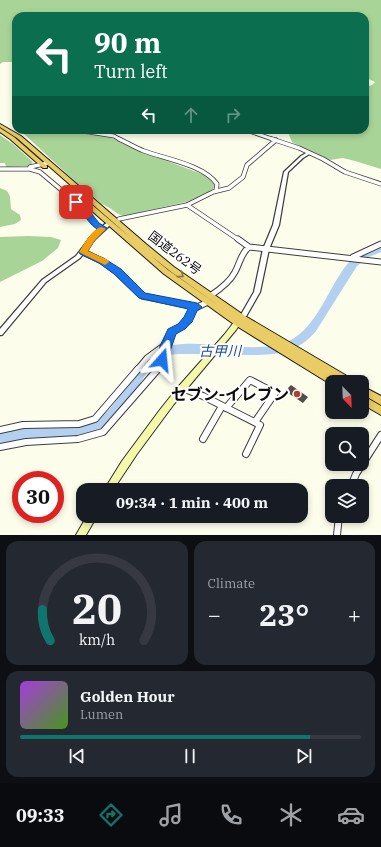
<!DOCTYPE html>
<html lang="en">
<head>
<meta charset="utf-8">
<style>
  body { margin:0; font-family:"IBM Plex Serif","Noto Sans JP",serif; background:#242831; color:#f1f3f6; height:100vh; display:flex; flex-direction:column; font-size:15px; white-space:nowrap }
  * { box-sizing:border-box; margin:0 }
  p { font-size:13px; color:#9ea1a6 }
  .icon { flex:none; width:22px; height:22px; fill:none; stroke:currentColor; stroke-width:2; stroke-linecap:round; stroke-linejoin:round }
  .map { position:relative; height:535px; overflow:hidden }
  .side { display:flex; flex-direction:column; gap:6px; padding:6px; background:#0d0f14; flex:1 }
  .side>* { flex:none }
  .hud { position:absolute; left:12px; top:12px; width:357px; height:122px; border-radius:12px; box-shadow:0 2px 6px #0003; background:#0b6e4f; color:#fff; overflow:hidden }
  .needle { width:26px; rotate:157deg }
  .controls { position:absolute; left:325px; top:375px; display:grid; gap:8px }
  .controls a { display:grid; place-items:center; width:44px; height:44px; border-radius:8px; background:#171b24; box-shadow:0 2px 6px #0003; font-size:20px }
  .speed { position:absolute; left:12px; top:471px; display:flex; gap:8px; font-size:20px; font-weight:700; text-align:center }
  .speed>* { display:grid; place-content:center; width:52px; height:52px; border-radius:50%; background:#171b24; box-shadow:0 2px 6px #0003; line-height:1 }
  .speed .limit { border:6px solid #d22; background:#fff; color:#111 }
  .pin { position:absolute; display:grid; place-items:center; width:34px; height:34px; color:#fff; margin:-17px; border-radius:8px; box-shadow:0 2px 6px #0006 }
  .me { position:absolute; width:44px; margin:-22px; rotate:18deg; stroke-linejoin:round; filter:drop-shadow(0 0 3px #0008) }
  .turn { display:flex; align-items:center; gap:14px; height:84px; padding:0 16px; font-size:18px }
  .turn .icon { width:52px; height:52px; stroke-width:2.5 }
  .turn b { display:block; font-size:28px; line-height:34px }
  .lanes { display:flex; align-items:center; height:38px; padding:0 16px; background:#0003; justify-content:center; gap:20px; direction:ltr }
  .lanes .off { opacity:.35 }
  .big { font-size:30px; font-weight:800; line-height:1.1 }
  .side .tile { flex:1; display:flex; flex-direction:column; justify-content:center; gap:6px; min-width:0; padding:0 14px; border-radius:12px; background:#242831 }
  .side .dial { align-items:center; gap:0 }
  .dial svg { height:104px; overflow:visible; fill:none; stroke:#363941; stroke-width:7; stroke-linecap:round; text-anchor:middle }
  .dial text { fill:#f1f3f6; stroke:none }
  .song { display:flex; align-items:center; gap:12px }
  .cover { width:48px; height:48px; border-radius:6px; background:linear-gradient(135deg,hsl(280 70% 55%),hsl(100 70% 35%)) }
  .played { height:4px; border-radius:2px; background:linear-gradient(90deg,#0f766e 85%,#363941 85%) }
  .keys { display:flex; justify-content:space-around; direction:ltr }
  .heat { display:flex; justify-content:space-between; align-items:center; font-size:22px; direction:ltr }
  .side .tiles { flex:1; display:grid; gap:6px; grid-template-columns:1fr 1fr }
  .tile:last-child { grid-column:span 2 }
  .trip { position:absolute; left:76px; top:483px; width:232px; height:40px; border-radius:12px; background:#171b24; box-shadow:0 2px 6px #0003; font-weight:800; line-height:40px; text-align:center }
  .menu { display:flex; height:64px; justify-content:space-around; align-items:center; background:#090b0e; color:#9ea1a6 }
  .menu .icon { width:28px; height:28px }
  .menu .current { color:#0f766e }
  .menu b { font-size:18px; color:#f1f3f6 }
  .map>svg:first-child { display:block }
  .forest { fill:#a9d498 }
  .lines { fill:none; stroke-linecap:round; stroke-linejoin:round }
  .river { fill:#b4d0f0; fill-rule:evenodd }
  .building { fill:#534e48 }
  .minor-far3-casing { stroke:#3e3e3e; stroke-width:4.5 }
  .minor-far2-casing { stroke:#3e3e3e; stroke-width:5 }
  .minor-far1-casing { stroke:#3e3e3e; stroke-width:7 }
  .minor-casing { stroke:#3e3e3e; stroke-width:8 }
  .tertiary-casing { stroke:#3e3e3e; stroke-width:2.5 }
  .secondary-casing { stroke:#2d2d2d; stroke-width:2 }
  .trunk-casing { stroke:#1c1c1c; stroke-width:2 }
  .minor-far3 { stroke:#fff; stroke-width:3 }
  .minor-far2 { stroke:#fff; stroke-width:3.5 }
  .minor-far1 { stroke:#fff; stroke-width:5 }
  .minor { stroke:#fff; stroke-width:6 }
  .tertiary { fill:#fff; fill-rule:evenodd }
  .secondary { fill:#f4f8ab; fill-rule:evenodd }
  .trunk { fill:#eacc64; fill-rule:evenodd }
  .oneway { stroke:#86753c }
  .route { fill:#1a73e8; stroke:#114b97 }
  .slow { fill:#f59e0b }
  .poi-dot { fill:#af3f2f; stroke:#fff; stroke-width:1.5 }
  .labels { text-anchor:middle; dominant-baseline:central; stroke-width:4; stroke-linejoin:round; paint-order:stroke }
  .street-label { font-size:13px; fill:#0b0b0b; stroke:#fff }
  .water-label { font-size:14px; font-style:italic; fill:#204d92; stroke:#fff }
  .near-poi-label { font-size:16px; font-weight:bold; fill:#0b0b0b; stroke:#fff; text-anchor:end }
</style>
</head>
<body>
<div class="map">
<svg width="381" height="535" viewBox="0 0 381 535">
  <rect width="100%" height="100%" fill="#fdfdeb"/>
  <!-- forest -->
  <path class="forest" d="M0,0H381V169L355,161L343,158L330,160L297,145L292,142L289,135L291,130H365V87L372,85L375,82L365,77V16H16V62H3L0,64Z
    M23,130H72L91,135H106L133,148L207,176L213,181L215,187L208,193L191,201L123,216C115,213 110,207 102,204L79,185L24,134L22,132Z
    M0,135L13,144L33,162L30,166L6,167L5,163H0Z
    M0,188L7,191L10,196L11,209L20,215L21,220L15,224L0,227Z
    M28,236L51,237L61,240L58,248L42,261L0,282V237Z"/>
  <g class="lines">
    <!-- river -->
    <path class="river" d="M381,245V252L369,257L357,266L316,331C294,358 266,355 234,355C216,354 197,354 179,354C174,354 169,355 164,357C138,371 134,409 110,425C80,445 35,435 0,444V432L26,427L84,424C118,418 125,375 149,355C182,329 251,359 289,341C318,327 329,285 349,262C356,254 371,248 381,245Z"/>
  </g>
  <!-- building -->
  <path class="building" d="M291,385L308,397L303,403L285,391Z"/>
  <g class="lines">
    <defs>
      <path id="minor-far3" d="M75,130L114,136L121,140
        M246,130L275,140"/>
      <path id="minor-far2" d="M119,139C128,143 136,148 144,151C166,159 204,165 217,184L216,191
        M272,139L299,148L323,159L345,172L381,184
        M30,167L48,163
        M0,169H30L40,172L84,209L96,225L102,228
        M187,205L239,240
        M119,219L187,205L213,192L229,188L243,177L247,165L276,140"/>
      <path id="minor-far1" d="M238,239L249,247L381,262
        M83,252L102,261L117,272L142,296L197,307
        M353,257L381,244
        M210,296C219,290 230,282 235,272C240,263 241,253 249,247
        M137,370L147,358L166,344
        M157,370C166,360 163,341 172,332C175,330 178,329 181,327C187,322 190,316 193,309L208,302"/>
      <path id="minor" d="M182,388L203,396L260,425L246,454
        M226,408L250,380L275,393L255,422
        M0,430L23,425L79,424L95,419L138,369
        M203,439L222,406
        M0,447L26,442L78,439L103,432L158,369
        M351,486L356,474L381,435
        M337,535L339,516"/>
      <path id="tertiary" d="M308,152H310L311,153L303,158L288,172L279,225L269,249L260,292L244,320H240L239,318L254,292L263,249L273,225L284,172L301,156Z
        M107,223L110,225L109,226L94,240L80,258L46,282L2,335H0V329L42,280L76,256L90,238L105,224Z"/>
      <path id="secondary" d="M238,317H242L243,319L236,330L174,404L137,454L113,490H104L122,461L159,411L178,387L224,335Z
        M87,516H97L86,535H76Z"/>
      <path id="trunk" d="M0,124L21,136L146,244L174,267L245,316L352,379L353,382H342L338,380L339,382H332V385L235,325L164,274L67,189V187H71L131,238L17,138L0,127ZM150,255L170,271L221,307L168,270Z
        M0,128L14,137L47,166V168H43L10,139L0,132Z
        M362,386L381,396V405L362,394Z
        M362,395L381,406V415L362,404Z"/>
    </defs>
    <!-- minor-far3 casing -->
    <use href="#minor-far3" class="minor-far3-casing"/>
    <!-- minor-far2 casing -->
    <use href="#minor-far2" class="minor-far2-casing"/>
    <!-- minor-far1 casing -->
    <use href="#minor-far1" class="minor-far1-casing"/>
    <!-- minor casing -->
    <use href="#minor" class="minor-casing"/>
    <!-- tertiary casing -->
    <use href="#tertiary" class="tertiary-casing"/>
    <!-- secondary casing -->
    <use href="#secondary" class="secondary-casing"/>
    <!-- trunk casing -->
    <use href="#trunk" class="trunk-casing"/>
    <!-- minor-far3 -->
    <use href="#minor-far3" class="minor-far3"/>
    <!-- minor-far2 -->
    <use href="#minor-far2" class="minor-far2"/>
    <!-- minor-far1 -->
    <use href="#minor-far1" class="minor-far1"/>
    <!-- minor -->
    <use href="#minor" class="minor"/>
    <!-- tertiary -->
    <use href="#tertiary" class="tertiary"/>
    <!-- secondary -->
    <use href="#secondary" class="secondary"/>
    <!-- trunk -->
    <use href="#trunk" class="trunk"/>
  </g>
  <!-- one-way arrows -->
  <defs><path id="oneway-chevron" d="M-2-3.5L2.5 0L-2 3.5" fill="none" stroke-width="1.6" stroke-linecap="round" stroke-linejoin="round"/></defs>
  <use class="oneway" href="#oneway-chevron" transform="translate(181 275) rotate(36)"/>
  <!-- route -->
  <path class="route" d="M76,200L87,208L99,223L107,228L95,240L88,251L105,259L121,269L145,293L197,303L202,307L197,311L192,322L185,329L176,334L166,363L162,364L158,363L157,360L160,346L168,329L178,324L184,317L188,309L139,298L114,274L99,263L80,254L79,252L89,237L97,229C90,225 87,218 81,212C78,208 75,206 72,202Z"/>
  <!-- slow -->
  <path class="slow" d="M101,227L106,229L95,240L88,251L108,260L109,262L105,265L79,252C85,243 91,230 101,227Z"/>
  <!-- markers -->
  <circle class="poi-dot" cx="297" cy="394" r="4"/>
  <g class="labels">
    <!-- street labels -->
    <g class="street-label">
      <text transform="translate(175 253) rotate(37)">国道262号</text>
    </g>
    <!-- water labels -->
    <g class="water-label">
      <text x="220" y="351">古甲川</text>
    </g>
    <!-- near-poi labels -->
    <g class="near-poi-label">
      <text x="289" y="394">セブン-イレブン</text>
    </g>
  </g>
</svg>
<div class="controls">
<a><svg class="needle" viewBox="-14 -14 28 28"><path d="M0-13l5 13h-10z" fill="#e53935"/><path d="M0 13l5-13h-10z" fill="#9ea1a6"/></svg></a>
<a><svg class="icon" aria-label="search" viewBox="0 0 24 24"><circle cx="10" cy="10" r="6"/><path d="M15 15l6 6"/></svg></a>
<a><svg class="icon" aria-label="layers" viewBox="0 0 24 24"><path d="M12 4l9 5-9 5-9-5zM3 14l9 5 9-5"/></svg></a>
</div>
<div class="speed"><div class="limit">30</div></div>
<div class="pin" style="left:76px;top:202px;background:#d93025"><svg class="icon" aria-label="arrive" viewBox="0 0 24 24"><path d="M6 21V4h12l-3 4 3 4H6"/></svg></div>
<svg class="me" style="left:162px;top:360px" viewBox="-20 -20 40 40"><path d="M0-17L14 15 0 8-14 15z" fill="#1a73e8" stroke="#fff" stroke-width="4"/></svg>
<div class="trip">09:34 · 1 min · 400 m</div>
<div class="hud">
<div class="turn"><svg class="icon" aria-label="left" viewBox="0 0 24 24"><path d="M17 20v-9H6M10 6l-5 5 5 5"/></svg><div><b>90 m</b>Turn left</div></div>
<div class="lanes"><svg class="icon" aria-label="left" viewBox="0 0 24 24"><path d="M17 20v-9H6M10 6l-5 5 5 5"/></svg><svg class="icon off" aria-label="ahead" viewBox="0 0 24 24"><path d="M12 20V5M6 11l6-6 6 6"/></svg><svg class="icon off" aria-label="right" viewBox="0 0 24 24"><path d="M7 20v-9h11M14 6l5 5-5 5"/></svg></div>
</div>
</div>
<section class="side">
<div class="tiles">
<div class="tile dial"><svg viewBox="0 0 100 80">
<path d="M14 69A42 42 0 1 1 86 69"/>
<path d="M14 69A42 42 0 0 1 8 45" stroke="#0f766e"/>
<text x="50" y="56" font-size="32" font-weight="700">20</text>
<text x="50" y="72" font-size="11">km/h</text>
</svg></div>
<div class="tile"><p>Climate</p>
<div class="heat"><a>−</a><b class="big">23°</b><a>+</a></div>
</div>
<div class="tile">
<div class="song"><i class="cover"></i><div><b>Golden Hour</b><p>Lumen</p></div></div>
<div class="played"></div>
<div class="keys"><svg class="icon" aria-label="previous" viewBox="0 0 24 24"><path d="M18 5L8 12l10 7zM5 5v14"/></svg><svg class="icon" aria-label="pause" viewBox="0 0 24 24"><path d="M8 5v14M16 5v14"/></svg><svg class="icon" aria-label="next" viewBox="0 0 24 24"><path d="M6 5l10 7-10 7zM19 5v14"/></svg></div>
</div>
</div>
</section>
<nav class="menu">
<b>09:33</b>
<svg class="icon current" aria-label="directions" viewBox="0 0 24 24"><path d="M12 3l9 9-9 9-9-9zM9 14v-3h6M13 9l2 2-2 2"/></svg>
<svg class="icon" aria-label="music" viewBox="0 0 24 24"><path d="M9 18V5l10-2v13"/><circle cx="6" cy="18" r="3"/><circle cx="16" cy="16" r="3"/></svg>
<svg class="icon" aria-label="phone" viewBox="0 0 24 24"><path d="M5 4h4l2 5-3 2q2 4 5 5l2-3 5 2v4C11 20 4 13 5 4z"/></svg>
<svg class="icon" aria-label="climate" viewBox="0 0 24 24"><path d="M12 3v18M4 7l16 10M4 17L20 7"/></svg>
<svg class="icon" aria-label="car" viewBox="0 0 24 24"><path d="M5 17H2v-5l4-1 3-4h7l3 4 3 1v5h-3M9 17h6M6 11h13"/><circle cx="7" cy="17" r="2"/><circle cx="17" cy="17" r="2"/></svg>
</nav>
</body>
</html>
